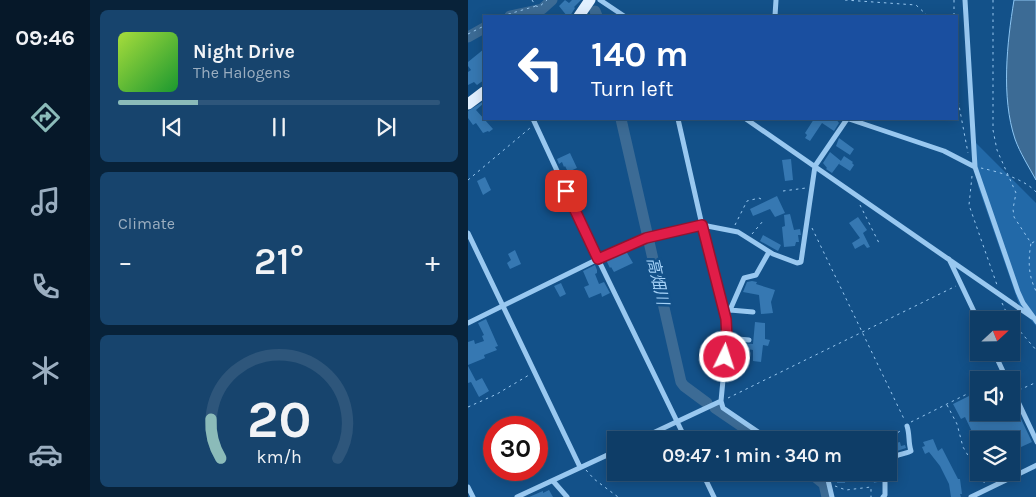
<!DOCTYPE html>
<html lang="en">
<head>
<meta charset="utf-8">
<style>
  body { margin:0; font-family:Karla,"Noto Sans JP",sans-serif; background:#17446d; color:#f1f3f6; height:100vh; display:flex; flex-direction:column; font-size:19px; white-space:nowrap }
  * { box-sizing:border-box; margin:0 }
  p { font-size:16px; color:#9baec0 }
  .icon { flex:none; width:28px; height:28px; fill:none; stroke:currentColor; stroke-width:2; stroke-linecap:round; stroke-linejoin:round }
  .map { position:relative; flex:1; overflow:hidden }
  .side { display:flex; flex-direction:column; gap:10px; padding:10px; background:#082239; width:378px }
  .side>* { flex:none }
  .hud { position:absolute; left:15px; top:15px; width:475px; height:105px; border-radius:0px; box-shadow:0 2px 12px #0003,0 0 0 1px #2e567b; background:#1a4fa0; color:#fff; overflow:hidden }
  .needle { width:32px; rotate:68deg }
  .controls { position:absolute; left:502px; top:311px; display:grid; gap:10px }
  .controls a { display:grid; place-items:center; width:50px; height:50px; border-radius:0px; background:#0e3d67; box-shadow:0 2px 12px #0003,0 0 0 1px #2e567b; font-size:25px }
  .speed { position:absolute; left:15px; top:416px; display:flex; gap:10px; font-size:25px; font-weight:700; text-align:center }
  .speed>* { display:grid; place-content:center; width:65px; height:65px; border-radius:50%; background:#0e3d67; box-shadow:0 2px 12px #0003,0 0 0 1px #2e567b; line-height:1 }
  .speed .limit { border:8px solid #d22; background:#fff; color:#111 }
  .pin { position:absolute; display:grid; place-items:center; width:42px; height:42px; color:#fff; margin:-21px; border-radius:10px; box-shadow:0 2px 8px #0006 }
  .me { position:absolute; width:55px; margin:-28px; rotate:4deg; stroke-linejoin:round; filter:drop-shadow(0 0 4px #0008) }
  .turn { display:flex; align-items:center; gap:18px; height:105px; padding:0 25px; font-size:22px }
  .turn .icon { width:65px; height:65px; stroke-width:2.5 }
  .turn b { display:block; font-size:35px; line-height:42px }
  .big { font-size:38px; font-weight:600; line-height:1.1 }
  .side .widget { flex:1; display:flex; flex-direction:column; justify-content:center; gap:8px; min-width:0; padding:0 18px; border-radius:8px; background:#17446d }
  .side .dial { align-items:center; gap:0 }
  .dial svg { height:130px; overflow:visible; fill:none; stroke:#2e567b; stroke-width:7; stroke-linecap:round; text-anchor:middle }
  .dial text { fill:#f1f3f6; stroke:none }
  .song { display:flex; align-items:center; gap:15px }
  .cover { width:60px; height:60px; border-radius:8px; background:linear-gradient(135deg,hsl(80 70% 55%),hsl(130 70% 35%)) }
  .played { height:5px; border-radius:2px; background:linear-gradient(90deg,#8bbbb9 25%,#2e567b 25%) }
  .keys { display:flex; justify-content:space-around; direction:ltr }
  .heat { display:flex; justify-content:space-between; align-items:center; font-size:28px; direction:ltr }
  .trip { position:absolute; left:139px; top:431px; width:290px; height:50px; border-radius:0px; background:#0e3d67; box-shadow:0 2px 12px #0003,0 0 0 1px #2e567b; font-weight:600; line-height:50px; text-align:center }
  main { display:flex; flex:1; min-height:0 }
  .tab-bar { display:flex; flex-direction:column; width:90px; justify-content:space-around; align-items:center; background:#061829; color:#9baec0 }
  .tab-bar .icon { width:35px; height:35px }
  .tab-bar .active { color:#8bbbb9 }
  .tab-bar b { font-size:22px; color:#f1f3f6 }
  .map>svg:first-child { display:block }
  .green { fill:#2269a8 }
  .water { fill:#3c6b95; stroke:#8bc5f3 }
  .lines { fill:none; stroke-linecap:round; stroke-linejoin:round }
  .river { stroke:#3c6b95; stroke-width:11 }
  .building { fill:#3678b2 }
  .path { stroke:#99c8f0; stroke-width:1; stroke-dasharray:2.5 4; stroke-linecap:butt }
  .minor { stroke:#99c8f0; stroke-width:5 }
  .primary { stroke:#e2f0ff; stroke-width:11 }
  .route-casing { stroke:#92132f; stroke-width:12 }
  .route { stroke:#e11d48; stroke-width:9 }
  .labels { text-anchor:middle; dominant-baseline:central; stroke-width:5; stroke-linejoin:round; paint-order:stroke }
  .water-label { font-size:16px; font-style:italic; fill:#a5d2f8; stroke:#135189 }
</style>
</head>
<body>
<main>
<nav class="tab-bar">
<b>09:46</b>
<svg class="icon active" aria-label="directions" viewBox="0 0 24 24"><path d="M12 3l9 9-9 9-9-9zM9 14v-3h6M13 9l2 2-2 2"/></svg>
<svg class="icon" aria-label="music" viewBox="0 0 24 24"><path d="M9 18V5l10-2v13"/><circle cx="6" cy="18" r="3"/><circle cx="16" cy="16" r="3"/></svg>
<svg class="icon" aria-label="phone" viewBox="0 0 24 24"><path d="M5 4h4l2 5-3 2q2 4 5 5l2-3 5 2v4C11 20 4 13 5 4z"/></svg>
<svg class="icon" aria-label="climate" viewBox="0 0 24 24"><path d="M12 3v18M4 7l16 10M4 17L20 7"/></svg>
<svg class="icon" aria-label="car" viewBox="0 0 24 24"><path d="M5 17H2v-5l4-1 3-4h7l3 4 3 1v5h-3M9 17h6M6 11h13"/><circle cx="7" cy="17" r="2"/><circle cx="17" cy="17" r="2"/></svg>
</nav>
<section class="side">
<div class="widget">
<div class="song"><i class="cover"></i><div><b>Night Drive</b><p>The Halogens</p></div></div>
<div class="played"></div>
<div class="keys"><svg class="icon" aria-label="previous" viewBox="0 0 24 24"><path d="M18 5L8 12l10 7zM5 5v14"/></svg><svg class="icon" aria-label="pause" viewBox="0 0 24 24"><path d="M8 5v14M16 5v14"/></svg><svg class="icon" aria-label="next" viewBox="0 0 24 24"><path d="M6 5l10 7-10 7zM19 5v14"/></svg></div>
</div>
<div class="widget"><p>Climate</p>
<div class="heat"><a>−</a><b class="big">21°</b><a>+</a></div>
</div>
<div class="widget dial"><svg viewBox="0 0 100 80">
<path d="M14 69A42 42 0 1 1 86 69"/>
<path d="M14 69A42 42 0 0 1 8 45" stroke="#8bbbb9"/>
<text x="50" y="56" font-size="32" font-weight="700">20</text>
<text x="50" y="72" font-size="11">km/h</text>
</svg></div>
</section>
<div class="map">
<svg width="569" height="497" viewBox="0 0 569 497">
  <rect width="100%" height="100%" fill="#135189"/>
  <!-- green -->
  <path class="green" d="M505,140L568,203V326L552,307L510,186Z"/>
  <!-- water -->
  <path class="water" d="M546,0H568V180C561,167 552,153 547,139C533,97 539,43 546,0Z"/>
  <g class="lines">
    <!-- river -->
    <path class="river" d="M127,11L129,16
      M42,16L74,9L84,0
      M0,37L16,28
      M153,119L213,382L216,386L239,403
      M247,408L294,440
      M341,472L356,484L359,497"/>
  </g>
  <!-- building -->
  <path class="building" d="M97,0L101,3L104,0H113L106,7L107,8L102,16H99L91,6Z
    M16,49V80L9,85L6,82L0,85V72L3,70L0,66V62Z
    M16,101V103L8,110L25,129L21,132L20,131L15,133L8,123L5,125L0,118V111Z
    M346,119H368L371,123L366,131L354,123L342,141L337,138L339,135L337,133Z
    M371,138L386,149L382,155L368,146Z
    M362,152L373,161L364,173L358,169L359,168L355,163Z
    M102,153L109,168L100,172L97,166L96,167L94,162L91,164L89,159Z
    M376,156L385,162L384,163L386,165L382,171L371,164Z
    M323,159L325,180L317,181L314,160Z
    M17,177L23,190L15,195L9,181Z
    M309,196L317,213L307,217L302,209L285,216L282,209Z
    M322,214L326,230L332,229L333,235H330L331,242H328L327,246L316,247L314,227L317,226L316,215Z
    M390,217L399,230L395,233L402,247L399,248L396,244L387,249L384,243L392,238L381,223Z
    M295,235L313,245L310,251L292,241Z
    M47,250L53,264L42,269L39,263L43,260L40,254Z
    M158,251L165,263L146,272L143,267L142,268L138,260Z
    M127,265L129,270V273L127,274L131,284L136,282L142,293L134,297L133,293L121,298L116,287L121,285L115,271Z
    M284,281L289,282L288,284L307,290L303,302L305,313L293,314L291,295L275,292L279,282Z
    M93,283L98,294L92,297L86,286Z
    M18,319L30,346L27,347L29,350L16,355L17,358L0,365V342L6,340L7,344L16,341L14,336L16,335L10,323Z
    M287,322L297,323V339L302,340L300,346L295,345L293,362L285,361V350L268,347L269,343L285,344Z
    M0,366L8,381L14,378L21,391L11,397L3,382L0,383Z
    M511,391V412H544V400L564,442L544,451V440H508L497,417L493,419L485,404Z
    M465,439L470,451L474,448L490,479H492L494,494H492L493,497H483L481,484L472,466L461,452L457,454L454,447L457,446L455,442Z
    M432,442L433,446L437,445L438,448L426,452L420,456V445Z
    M369,472H378L377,483H369Z
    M404,472H414L415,477L413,481L406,483Z
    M81,490L85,497H61L75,491V493Z"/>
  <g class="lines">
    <!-- path -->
    <path class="path" d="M64,0L68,6L71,7L79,0
      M377,0L448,5L460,16
      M486,0V16
      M525,0V130L529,150L548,193L545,209L546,217L563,243C560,261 560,276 569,293
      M34,16L68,6
      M0,34L16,26
      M489,95L500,153
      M513,168C531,172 557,179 569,193
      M504,176L501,205L529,285
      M0,180L62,128
      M315,191L338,188
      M392,205L411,243
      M267,225L279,201L291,198L295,200
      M344,228L437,421
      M284,234L295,221
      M564,243L569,240
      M534,303L542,320
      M544,322L569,351
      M551,390L569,382
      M260,398L488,286
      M479,405L489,424L495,447L517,484
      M0,407L29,394L61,375
      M443,422L511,388
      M419,440L435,429
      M118,470L126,479L150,497
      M367,486L378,490L403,487V497"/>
    <!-- minor -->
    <path class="minor" d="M132,0L156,16
      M497,0L507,167L550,292L555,303L569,322
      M307,16L308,0
      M65,119L130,259L218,440
      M210,119L234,225L258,319L259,338L253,401
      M278,119L564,317
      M381,119L476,151L507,167
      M0,233L112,467
      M481,259L511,322
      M262,310L285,312
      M256,312L262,310L276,278L288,275L301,252
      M0,323L130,259L178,238L234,225L270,232L305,254L329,263L333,262L347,166L379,119
      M259,338L281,340
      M526,352L539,380
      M544,389L569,442
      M170,440L253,401L255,408L302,440
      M234,472L246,497
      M349,472L360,480L364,497
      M85,481L99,497
      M0,487L5,497
      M49,497L148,451
      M415,497L417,495V481L426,472C425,469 424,466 424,464C423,453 437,455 443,451C440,442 442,435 439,426
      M503,497L569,465"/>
    <!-- primary -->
    <path class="primary" d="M111,16L122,0
      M0,104L16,92"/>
  </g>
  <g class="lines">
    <defs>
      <path id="route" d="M98,191L130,259L178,238L234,225L258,319L259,338L257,357"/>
    </defs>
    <!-- route casing -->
    <use href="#route" class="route-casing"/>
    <!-- route -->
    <use href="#route" class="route"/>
  </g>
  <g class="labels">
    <!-- water labels -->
    <g class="water-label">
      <text transform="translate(190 281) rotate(77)">高畑川</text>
    </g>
  </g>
</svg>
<div class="controls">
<a><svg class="needle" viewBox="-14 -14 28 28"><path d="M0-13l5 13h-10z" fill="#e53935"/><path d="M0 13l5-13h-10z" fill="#9baec0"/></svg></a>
<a><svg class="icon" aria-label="sound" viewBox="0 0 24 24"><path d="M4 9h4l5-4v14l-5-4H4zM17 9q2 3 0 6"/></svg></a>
<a><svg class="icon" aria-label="layers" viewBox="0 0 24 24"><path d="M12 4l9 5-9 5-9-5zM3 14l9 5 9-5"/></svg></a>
</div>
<div class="speed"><div class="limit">30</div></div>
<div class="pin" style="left:98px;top:191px;background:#d93025"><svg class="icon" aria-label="arrive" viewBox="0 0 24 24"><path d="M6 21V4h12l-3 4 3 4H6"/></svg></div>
<svg class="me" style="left:257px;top:357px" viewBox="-20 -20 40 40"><circle r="17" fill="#e11d48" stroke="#fff" stroke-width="3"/><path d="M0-11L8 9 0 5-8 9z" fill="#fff"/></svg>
<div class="trip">09:47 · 1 min · 340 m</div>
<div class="hud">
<div class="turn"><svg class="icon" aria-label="left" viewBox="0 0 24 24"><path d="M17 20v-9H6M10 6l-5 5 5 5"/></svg><div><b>140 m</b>Turn left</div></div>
</div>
</div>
</main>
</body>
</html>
